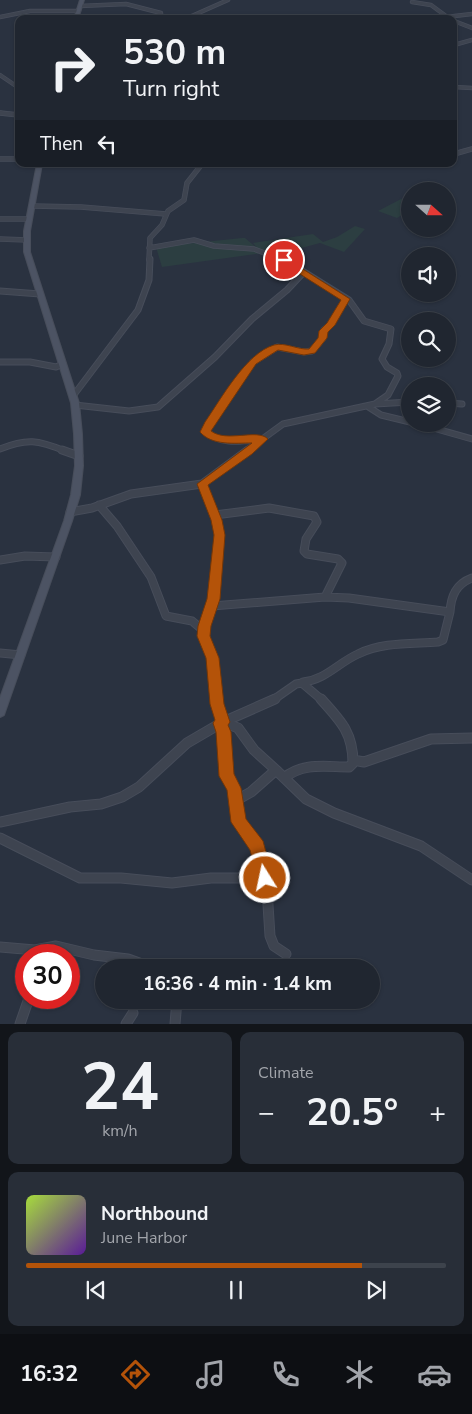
<!DOCTYPE html>
<html lang="en">
<head>
<meta charset="utf-8">
<style>
  body { margin:0; font-family:"Nunito Sans",sans-serif; background:#282e38; color:#f1f3f6; height:100vh; display:flex; flex-direction:column; font-size:19px; white-space:nowrap }
  * { box-sizing:border-box; margin:0 }
  p { font-size:16px; color:#a2a5ab }
  .icon { flex:none; width:28px; height:28px; fill:none; stroke:currentColor; stroke-width:2; stroke-linecap:round; stroke-linejoin:round }
  .map { position:relative; height:1024px; overflow:hidden }
  .panel { display:flex; flex-direction:column; gap:8px; padding:8px; background:#12151a; flex:1 }
  .panel>* { flex:none }
  .hud { position:absolute; left:15px; top:15px; width:442px; height:152px; border-radius:10px; box-shadow:0 1px 4px #0004,0 0 0 1px #3d434c; background:#202630; color:#f1f3f6; overflow:hidden }
  .needle { width:32px; rotate:111deg }
  .fabs { position:absolute; left:401px; top:182px; display:grid; gap:10px }
  .fabs a { display:grid; place-items:center; width:55px; height:55px; border-radius:50%; background:#202630; box-shadow:0 1px 4px #0004,0 0 0 1px #3d434c; font-size:25px }
  .speed { position:absolute; left:15px; top:944px; display:flex; gap:10px; font-size:25px; font-weight:700; text-align:center }
  .speed>* { display:grid; place-content:center; width:65px; height:65px; border-radius:50%; background:#202630; box-shadow:0 1px 4px #0004,0 0 0 1px #3d434c; line-height:1 }
  .speed .limit { border:8px solid #d22; background:#fff; color:#111 }
  .pin { position:absolute; display:grid; place-items:center; width:42px; height:42px; color:#fff; margin:-21px; border:2px solid #fff; border-radius:50%; box-shadow:0 1px 5px #0007 }
  .me { position:absolute; width:55px; margin:-28px; rotate:350deg; stroke-linejoin:round; filter:drop-shadow(0 0 4px #0008) }
  .turn { display:flex; align-items:center; gap:18px; height:105px; padding:0 25px; font-size:22px }
  .turn .icon { width:65px; height:65px; stroke-width:2.5 }
  .turn b { display:block; font-size:35px; line-height:42px }
  .then { display:flex; align-items:center; height:48px; padding:0 25px; background:#0003; gap:10px; font-size:19px }
  .big { font-size:38px; font-weight:700; line-height:1.1 }
  .panel .widget { flex:1; display:flex; flex-direction:column; justify-content:center; gap:8px; min-width:0; padding:0 18px; border-radius:10px; background:#282e38 }
  .panel .dial { align-items:center; gap:0 }
  .dial b { font-size:65px; line-height:1 }
  .song { display:flex; align-items:center; gap:15px }
  .cover { width:60px; height:60px; border-radius:8px; background:linear-gradient(135deg,hsl(80 70% 55%),hsl(270 70% 35%)) }
  .played { height:5px; border-radius:2px; background:linear-gradient(90deg,#b45309 80%,#3d434c 80%) }
  .keys { display:flex; justify-content:space-around; direction:ltr }
  .heat { display:flex; justify-content:space-between; align-items:center; font-size:28px; direction:ltr }
  .panel .tiles { flex:1; display:grid; gap:8px; grid-template-columns:1fr 1fr }
  .widget:last-child { grid-column:span 2 }
  .trip { position:absolute; left:95px; top:959px; width:285px; height:50px; border-radius:25px; background:#202630; box-shadow:0 1px 4px #0004,0 0 0 1px #3d434c; font-weight:700; line-height:50px; text-align:center }
  .dock { display:flex; height:80px; justify-content:space-around; align-items:center; background:#0d0f13; color:#a2a5ab }
  .dock .icon { width:35px; height:35px }
  .dock .selected { color:#b45309 }
  .dock b { font-size:22px; color:#f1f3f6 }
  .map>svg:first-child { display:block }
  .green { fill:#2c3e41 }
  .lines { fill:none; stroke-linecap:round; stroke-linejoin:round }
  .street-far4-casing { stroke:#474d5a; stroke-width:4.5 }
  .street-far3-casing { stroke:#474d5a; stroke-width:5.5 }
  .street-far2-casing { stroke:#474d5a; stroke-width:7 }
  .street-far1-casing { stroke:#474d5a; stroke-width:9 }
  .street-casing { stroke:#474d5a; stroke-width:11 }
  .secondary-casing { stroke:#474d5a; stroke-width:2 }
  .street-far4 { stroke:#3e4450; stroke-width:3 }
  .street-far3 { stroke:#3e4450; stroke-width:4 }
  .street-far2 { stroke:#3e4450; stroke-width:5 }
  .street-far1 { stroke:#3e4450; stroke-width:7 }
  .street { stroke:#3e4450; stroke-width:9 }
  .secondary { fill:#4c5363; fill-rule:evenodd }
  .route { fill:#b45309; stroke:#753606 }
</style>
</head>
<body>
<div class="map">
<svg width="472" height="1024" viewBox="0 0 472 1024">
  <rect width="100%" height="100%" fill="#2a3240"/>
  <!-- green -->
  <path class="green" d="M401,199L410,201V210L397,218L378,211Z
    M355,226L365,229L344,252L320,243L272,256L263,253L162,267L156,247L242,238H245L258,249L253,243L313,234L323,242L337,237Z"/>
  <g class="lines">
    <defs>
      <path id="street-far4" d="M412,2L431,5L450,19
        M80,6L126,4L161,13V15
        M0,17L30,11H79
        M446,17L472,14
        M185,19L228,0
        M454,21L472,28
        M454,45L472,40
        M0,75L19,88
        M454,87L472,88
        M0,113H2"/>
      <path id="street-far3" d="M0,113L19,115
        M454,154L472,149
        M0,159H19
        M32,206L81,207L166,214
        M0,219H30
        M0,239L27,240
        M149,248L194,240L214,246L254,249L283,260
        M149,260L150,238L162,225L168,211L184,200L187,183L202,164"/>
      <path id="street-far2" d="M279,259L288,262L349,300L364,321L391,329L389,344L382,359L387,367L397,373L398,376L388,395L375,404
        M0,291L40,294
        M0,362H30L56,367L63,364
        M73,396L138,310L149,280L150,259
        M448,403L462,404
        M75,405L129,411L158,407L215,357L252,319L287,290L303,273
        M367,406L381,415L410,422
        M419,424L472,439
        M263,439C243,441 220,446 205,430L253,362L277,347L304,352L312,351L323,338L324,330L330,325L346,299
        M0,449C27,438 38,440 65,451
        M246,451L283,424L375,404L410,402"/>
      <path id="street-far1" d="M62,450L79,456
        M202,484L217,520L219,535L214,599L204,631L213,663L217,700
        M99,505L117,526L151,577L166,616L192,621L204,631
        M70,512L92,508L131,494L202,484L248,450
        M215,515L269,508L314,516L317,522L306,539L304,551L307,554L338,559L342,563L325,597
        M0,560L25,556L56,557
        M212,606L325,597L349,598L450,612C451,596 456,584 472,578
        M0,653L21,655
        M303,682C325,680 338,663 358,654C382,642 411,644 438,642L443,640L450,612
        M273,700L296,684L302,683L322,700"/>
      <path id="street" d="M217,699L219,714L223,722L238,728L254,750L276,770L251,792L235,801
        M220,723L224,732L227,775L235,792L238,822L257,846L261,857L267,889L270,936L274,946L286,954
        M353,760L364,762L431,739L472,738
        M276,770L306,799L334,813L421,846L472,880
        M284,778C303,762 326,767 349,767L353,763C353,733 341,721 321,699
        M0,822L70,807L101,804L122,797L139,787L187,743L223,722L275,699
        M0,838L80,878H121L172,883L211,878H265
        M0,947L35,950L56,946L94,955L128,959L153,968
        M20,1024L29,998
        M126,1024L133,1013
        M175,1024L177,1000"/>
      <path id="secondary" d="M80,0H84L78,19H74Z
        M37,164H42L30,231V252L79,403L82,434L83,466L80,495L72,521L5,712L4,715L0,717V698L64,521L71,495L75,466L74,434L71,403L24,252V231Z"/>
    </defs>
    <!-- street-far4 casing -->
    <use href="#street-far4" class="street-far4-casing"/>
    <!-- street-far3 casing -->
    <use href="#street-far3" class="street-far3-casing"/>
    <!-- street-far2 casing -->
    <use href="#street-far2" class="street-far2-casing"/>
    <!-- street-far1 casing -->
    <use href="#street-far1" class="street-far1-casing"/>
    <!-- street casing -->
    <use href="#street" class="street-casing"/>
    <!-- secondary casing -->
    <use href="#secondary" class="secondary-casing"/>
    <!-- street-far4 -->
    <use href="#street-far4" class="street-far4"/>
    <!-- street-far3 -->
    <use href="#street-far3" class="street-far3"/>
    <!-- street-far2 -->
    <use href="#street-far2" class="street-far2"/>
    <!-- street-far1 -->
    <use href="#street-far1" class="street-far1"/>
    <!-- street -->
    <use href="#street" class="street"/>
    <!-- secondary -->
    <use href="#secondary" class="secondary"/>
  </g>
  <!-- route -->
  <path class="route" d="M281,259H287L350,299L335,325L328,332L327,338L315,353L304,355L278,350L256,364L211,431C227,443 257,428 268,439L252,454L208,485L222,520L225,535L220,599L211,626L210,636L219,658L224,704L230,722L228,725L231,732L234,774L241,788L246,819L263,841L273,878L270,884L265,886L259,884L250,850L231,822L227,790L219,776L216,732L213,723L215,720L210,704L206,658L197,636L198,626L207,599L214,535L211,520L197,484L252,443C235,443 212,446 200,432L205,422C221,399 246,353 274,345C285,342 298,350 309,349L318,338L319,331L327,323L341,300L281,262Z"/>
</svg>
<div class="fabs">
<a><svg class="needle" viewBox="-14 -14 28 28"><path d="M0-13l5 13h-10z" fill="#e53935"/><path d="M0 13l5-13h-10z" fill="#a2a5ab"/></svg></a>
<a><svg class="icon" aria-label="sound" viewBox="0 0 24 24"><path d="M4 9h4l5-4v14l-5-4H4zM17 9q2 3 0 6"/></svg></a>
<a><svg class="icon" aria-label="search" viewBox="0 0 24 24"><circle cx="10" cy="10" r="6"/><path d="M15 15l6 6"/></svg></a>
<a><svg class="icon" aria-label="layers" viewBox="0 0 24 24"><path d="M12 4l9 5-9 5-9-5zM3 14l9 5 9-5"/></svg></a>
</div>
<div class="speed"><div class="limit">30</div></div>
<div class="pin" style="left:284px;top:260px;background:#d93025"><svg class="icon" aria-label="arrive" viewBox="0 0 24 24"><path d="M6 21V4h12l-3 4 3 4H6"/></svg></div>
<svg class="me" style="left:265px;top:878px" viewBox="-20 -20 40 40"><circle r="17" fill="#b45309" stroke="#fff" stroke-width="3"/><path d="M0-11L8 9 0 5-8 9z" fill="#fff"/></svg>
<div class="trip">16:36 · 4 min · 1.4 km</div>
<div class="hud">
<div class="turn"><svg class="icon" aria-label="right" viewBox="0 0 24 24"><path d="M7 20v-9h11M14 6l5 5-5 5"/></svg><div><b>530 m</b>Turn right</div></div>
<div class="then">Then<svg class="icon" aria-label="left" viewBox="0 0 24 24"><path d="M17 20v-9H6M10 6l-5 5 5 5"/></svg></div>
</div>
</div>
<section class="panel">
<div class="tiles">
<div class="widget dial"><b>24</b><p>km/h</p></div>
<div class="widget"><p>Climate</p>
<div class="heat"><a>−</a><b class="big">20.5°</b><a>+</a></div>
</div>
<div class="widget">
<div class="song"><i class="cover"></i><div><b>Northbound</b><p>June Harbor</p></div></div>
<div class="played"></div>
<div class="keys"><svg class="icon" aria-label="previous" viewBox="0 0 24 24"><path d="M18 5L8 12l10 7zM5 5v14"/></svg><svg class="icon" aria-label="pause" viewBox="0 0 24 24"><path d="M8 5v14M16 5v14"/></svg><svg class="icon" aria-label="next" viewBox="0 0 24 24"><path d="M6 5l10 7-10 7zM19 5v14"/></svg></div>
</div>
</div>
</section>
<nav class="dock">
<b>16:32</b>
<svg class="icon selected" aria-label="directions" viewBox="0 0 24 24"><path d="M12 3l9 9-9 9-9-9zM9 14v-3h6M13 9l2 2-2 2"/></svg>
<svg class="icon" aria-label="music" viewBox="0 0 24 24"><path d="M9 18V5l10-2v13"/><circle cx="6" cy="18" r="3"/><circle cx="16" cy="16" r="3"/></svg>
<svg class="icon" aria-label="phone" viewBox="0 0 24 24"><path d="M5 4h4l2 5-3 2q2 4 5 5l2-3 5 2v4C11 20 4 13 5 4z"/></svg>
<svg class="icon" aria-label="climate" viewBox="0 0 24 24"><path d="M12 3v18M4 7l16 10M4 17L20 7"/></svg>
<svg class="icon" aria-label="car" viewBox="0 0 24 24"><path d="M5 17H2v-5l4-1 3-4h7l3 4 3 1v5h-3M9 17h6M6 11h13"/><circle cx="7" cy="17" r="2"/><circle cx="17" cy="17" r="2"/></svg>
</nav>
</body>
</html>
